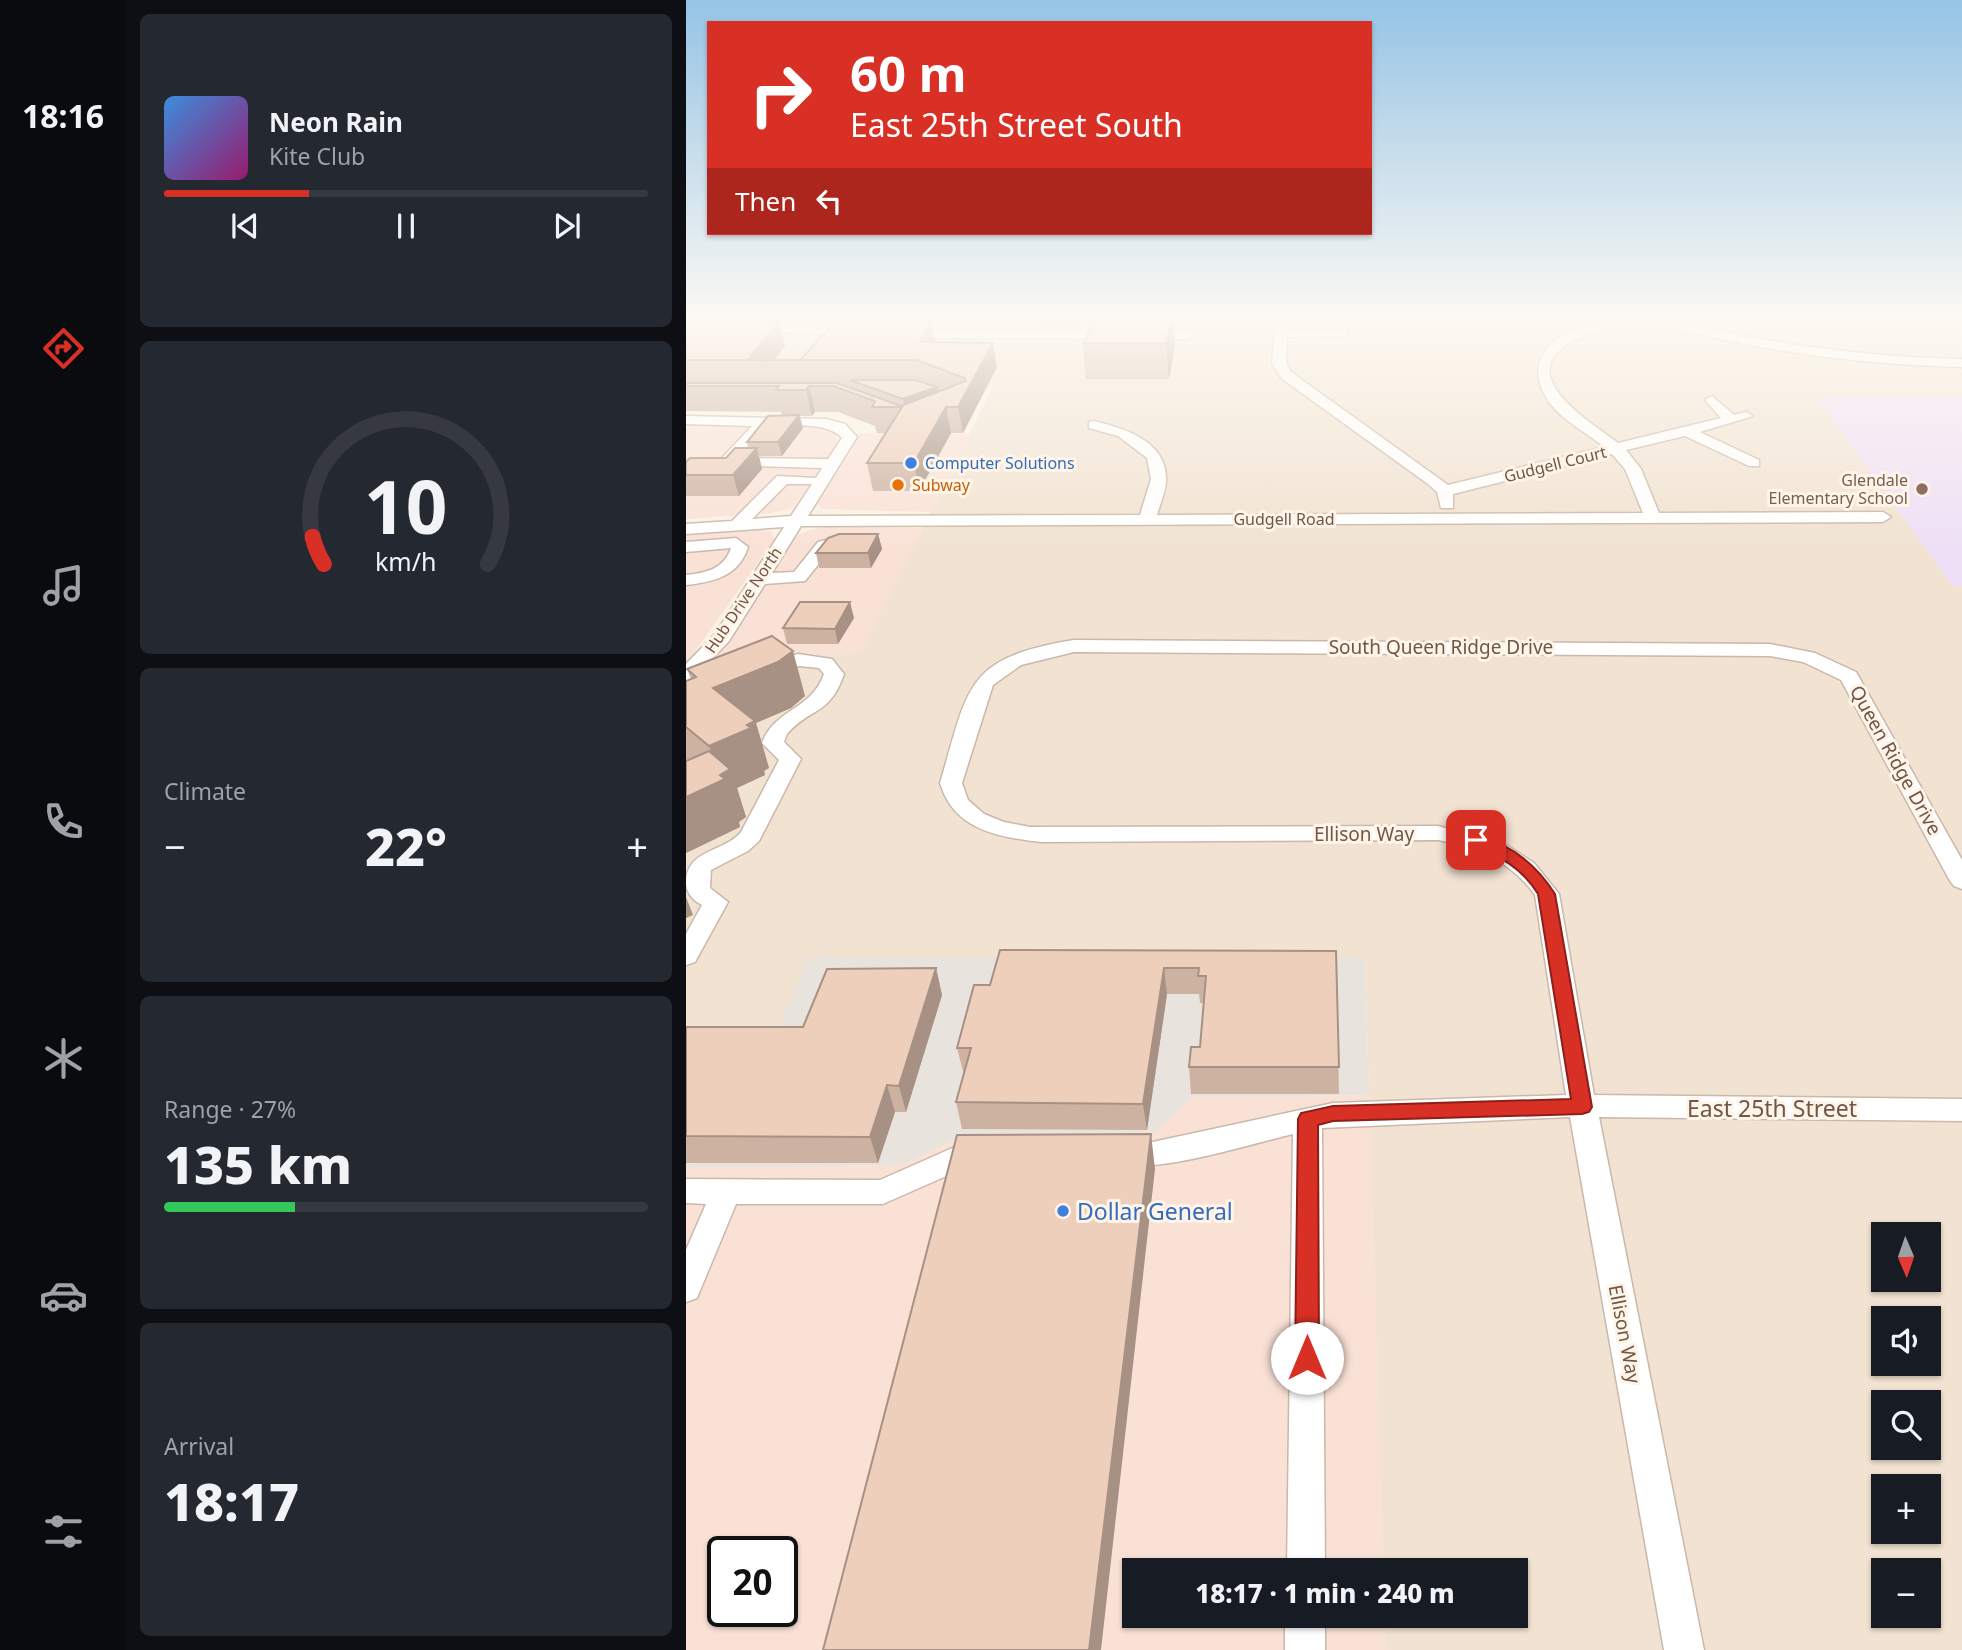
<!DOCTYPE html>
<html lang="en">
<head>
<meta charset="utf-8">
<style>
  body { margin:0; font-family:"Noto Sans",sans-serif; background:#242831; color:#f1f3f6; height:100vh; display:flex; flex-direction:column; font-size:26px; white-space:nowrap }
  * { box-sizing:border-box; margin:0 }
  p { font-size:23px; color:#9ea1a6 }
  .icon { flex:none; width:38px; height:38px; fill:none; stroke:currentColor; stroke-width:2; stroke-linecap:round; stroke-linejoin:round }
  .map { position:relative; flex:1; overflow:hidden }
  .panel { display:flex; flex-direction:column; gap:14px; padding:14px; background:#0d0f14; width:560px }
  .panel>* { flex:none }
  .hud { position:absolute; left:21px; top:21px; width:665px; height:214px; border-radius:0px; box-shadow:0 2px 5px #0004; background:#d93025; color:#fff; overflow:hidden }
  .needle { width:46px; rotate:178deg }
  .fabs { position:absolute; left:1185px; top:1222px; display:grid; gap:14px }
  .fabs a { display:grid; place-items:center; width:70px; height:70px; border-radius:0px; background:#171b24; box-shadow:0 2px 5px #0004; font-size:35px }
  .speed { position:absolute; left:21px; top:1536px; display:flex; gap:14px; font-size:35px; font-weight:700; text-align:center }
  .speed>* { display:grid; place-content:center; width:91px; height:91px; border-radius:50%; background:#171b24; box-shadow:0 2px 5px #0004; line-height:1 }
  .speed .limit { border:4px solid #111; border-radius:10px; background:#fff; color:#111 }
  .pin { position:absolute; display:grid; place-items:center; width:60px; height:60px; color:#fff; margin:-30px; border-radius:14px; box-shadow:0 4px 10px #0006 }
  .me { position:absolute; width:77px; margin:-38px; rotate:0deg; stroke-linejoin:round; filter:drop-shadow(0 0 5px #0008) }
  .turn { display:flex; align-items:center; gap:24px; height:147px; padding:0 28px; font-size:32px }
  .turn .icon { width:91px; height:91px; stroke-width:2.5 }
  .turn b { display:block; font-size:49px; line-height:60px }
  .then { display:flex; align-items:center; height:66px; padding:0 28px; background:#0003; gap:14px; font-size:26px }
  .big { font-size:52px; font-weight:800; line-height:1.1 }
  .panel .widget { flex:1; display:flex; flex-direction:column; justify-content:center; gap:10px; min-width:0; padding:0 24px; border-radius:10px; background:#242831 }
  .panel .dial { align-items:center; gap:0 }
  .dial svg { height:182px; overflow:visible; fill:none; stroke:#363941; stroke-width:7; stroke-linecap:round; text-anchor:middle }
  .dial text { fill:#f1f3f6; stroke:none }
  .song { display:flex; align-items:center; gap:21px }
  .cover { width:84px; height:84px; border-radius:10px; background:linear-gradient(135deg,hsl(210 70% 55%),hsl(320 70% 35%)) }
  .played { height:7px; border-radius:4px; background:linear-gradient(90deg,#d93025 30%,#363941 30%) }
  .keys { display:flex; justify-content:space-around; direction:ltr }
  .heat { display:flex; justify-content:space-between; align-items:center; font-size:38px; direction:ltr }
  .charge { height:10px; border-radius:5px; background:linear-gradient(90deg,#34c759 27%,#363941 0) }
  .trip { position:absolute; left:436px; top:1558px; width:406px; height:70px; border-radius:0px; background:#171b24; box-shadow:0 2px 5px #0004; font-weight:800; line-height:70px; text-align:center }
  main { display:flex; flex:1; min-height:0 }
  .dock { display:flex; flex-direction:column; width:126px; justify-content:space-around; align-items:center; background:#090b0e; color:#9ea1a6 }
  .dock .icon { width:49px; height:49px }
  .dock .selected { color:#d93025 }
  .dock b { font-size:32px; color:#f1f3f6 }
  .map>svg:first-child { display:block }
  .residential { fill:#f1e2d1; fill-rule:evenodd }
  .commercial { fill:#fae1d6; fill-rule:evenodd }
  .industrial { fill:#e9e3dd }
  .education { fill:#eedff6 }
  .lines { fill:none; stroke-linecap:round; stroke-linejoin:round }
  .minor-casing { stroke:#cab8aa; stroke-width:3 }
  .minor { fill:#fff; fill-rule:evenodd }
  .wall { fill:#cdb2a2 }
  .shaded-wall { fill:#a79184 }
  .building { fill:#eecfbc; stroke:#a79184; stroke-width:2 }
  .route { fill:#d93025; stroke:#8d1f18; stroke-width:2 }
  .shop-dot { fill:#3f7fe0; stroke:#fef5e8; stroke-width:2.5 }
  .food-dot { fill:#e8710a; stroke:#fef5e8; stroke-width:2.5 }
  .education-dot { fill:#8d6e63; stroke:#fef5e8; stroke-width:2.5 }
  .labels { text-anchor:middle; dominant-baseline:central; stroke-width:6; stroke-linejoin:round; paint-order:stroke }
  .far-shop-label { font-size:16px; fill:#366cbe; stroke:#fef5e8; text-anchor:start }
  .far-street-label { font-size:16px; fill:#70574a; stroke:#fef5e8 }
  .far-education-label { font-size:16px; fill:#785e54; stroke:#fef5e8; text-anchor:end }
  .far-food-label { font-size:16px; fill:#c56008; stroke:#fef5e8; text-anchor:start }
  .street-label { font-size:19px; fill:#70574a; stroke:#fef5e8 }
  .near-street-label { font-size:23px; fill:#70574a; stroke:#fef5e8 }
  .near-shop-label { font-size:23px; fill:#366cbe; stroke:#fef5e8; text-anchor:start }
</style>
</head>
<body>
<main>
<nav class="dock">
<b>18:16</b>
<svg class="icon selected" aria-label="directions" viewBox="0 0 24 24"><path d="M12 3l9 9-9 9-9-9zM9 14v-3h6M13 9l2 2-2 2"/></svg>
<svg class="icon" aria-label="music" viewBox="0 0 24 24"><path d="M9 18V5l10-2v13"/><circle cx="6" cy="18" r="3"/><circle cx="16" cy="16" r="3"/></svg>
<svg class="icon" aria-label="phone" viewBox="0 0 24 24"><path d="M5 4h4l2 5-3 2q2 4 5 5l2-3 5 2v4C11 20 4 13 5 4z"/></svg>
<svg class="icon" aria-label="climate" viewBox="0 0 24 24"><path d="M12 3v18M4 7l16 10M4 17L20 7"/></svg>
<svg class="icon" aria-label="car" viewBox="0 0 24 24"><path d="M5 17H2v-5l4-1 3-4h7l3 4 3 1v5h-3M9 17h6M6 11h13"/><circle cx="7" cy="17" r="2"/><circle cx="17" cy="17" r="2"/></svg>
<svg class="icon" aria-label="filters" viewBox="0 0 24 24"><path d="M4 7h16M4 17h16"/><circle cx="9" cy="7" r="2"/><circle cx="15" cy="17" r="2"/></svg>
</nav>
<section class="panel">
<div class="widget">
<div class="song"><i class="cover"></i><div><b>Neon Rain</b><p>Kite Club</p></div></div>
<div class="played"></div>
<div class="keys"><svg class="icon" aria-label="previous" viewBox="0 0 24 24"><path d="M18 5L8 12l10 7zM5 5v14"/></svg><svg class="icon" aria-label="pause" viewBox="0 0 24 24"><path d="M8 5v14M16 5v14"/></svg><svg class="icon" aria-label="next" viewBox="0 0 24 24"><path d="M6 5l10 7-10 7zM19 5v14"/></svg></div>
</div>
<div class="widget dial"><svg viewBox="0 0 100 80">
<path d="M14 69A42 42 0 1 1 86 69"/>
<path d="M14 69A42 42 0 0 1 9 57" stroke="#d93025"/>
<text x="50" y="56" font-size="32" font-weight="700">10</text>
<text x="50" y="72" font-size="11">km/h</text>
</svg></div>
<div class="widget"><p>Climate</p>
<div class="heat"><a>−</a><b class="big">22°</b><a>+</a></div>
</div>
<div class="widget"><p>Range · 27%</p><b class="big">135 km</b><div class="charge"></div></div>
<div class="widget"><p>Arrival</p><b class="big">18:17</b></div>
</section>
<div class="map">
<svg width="1276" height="1650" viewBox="0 0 1276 1650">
  <rect width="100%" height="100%" fill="#faf1e2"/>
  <!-- residential -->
  <path class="residential" d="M0,320H1276V397L1131,398L1267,586H1276V1650H699L698,1615H830V1570H697L679,958L85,1048L0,1049V685L32,655L174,654L308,385L0,383ZM1197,1234H1242V1279H1197ZM1197,1318H1242V1363H1197ZM1197,1402H1242V1447H1197ZM1197,1486H1242V1531H1197ZM1197,1570H1242V1615H1197Z"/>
  <!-- commercial -->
  <path class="commercial" d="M0,425H122L143,430L149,434L152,444L107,508L85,513L0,519Z
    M170,433L286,434L246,512L136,509L132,503L168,447Z
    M135,527L238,528L174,654L32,655L111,535Z
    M75,529L86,532L88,540L0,664V535Z
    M683,1095L697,1570H448V1615H698L699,1650H0V1168L216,1165L276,1136L469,1132L507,1097ZM37,1552H96V1612H37Z"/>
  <!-- industrial -->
  <path class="industrial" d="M123,957L679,958L683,1095L507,1097L469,1132L276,1136L216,1165L0,1168V1049L85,1048Z"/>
  <!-- education -->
  <path class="education" d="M1130,397H1276V586H1267Z"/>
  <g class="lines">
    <defs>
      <path id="minor" d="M590,320H602V329H662V335L658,336L601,337L600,363L605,372L762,485L918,447C900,432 877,421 863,402C826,348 892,320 937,320C924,331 902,333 887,341C824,375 905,422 932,443L1035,418L1019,400L1026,396L1048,415L1060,412L1067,416L1014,432L1073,460V466H1063L999,436L940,450L955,469L973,513L1197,512L1205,517L1197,522L115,526L86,573L108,572L132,542L155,536L163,541L144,550L119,581L79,584L43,641L7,679L0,681V664L29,634L98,527L0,534V524L46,521L91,476L130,478L136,468L40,465L36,458L66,426L0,424V416L140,419L159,424L171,437L122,516L454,515L465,479L461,458L432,436L403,428V422L408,421C438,428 479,441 480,477C481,489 474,504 471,515L957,513L939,469L926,454L767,494V508H755L751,492L742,484L595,378L586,363ZM81,426C104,427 139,420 156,438L142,459L53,458ZM101,484H126L105,516L66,519Z
        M965,320H986C1082,344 1177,357 1276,359V367C1188,365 1102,355 1016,335C1001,332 977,329 965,320Z
        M65,324L174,327L180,331L174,335L61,331L59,328Z
        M218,331H502L508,335L502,339L214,338L212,335Z
        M50,538L62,547C53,576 28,582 0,585V575C20,573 38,569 45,548L0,552V542Z
        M388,640L1084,644L1129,653L1170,672L1276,860V889L1268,886L1264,881L1155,680L1117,662L1084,656L388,652L335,665L307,685L276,783L282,800L298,814L318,822L344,827L752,826L822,846L848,863L873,894L908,1095L1276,1099V1121L913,1117L1018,1650H978L884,1117L636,1128L639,1570H601L607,1134C564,1144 465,1176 426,1163L421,1155L426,1147L436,1143H462L647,1103L880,1095L849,895C825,861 791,848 752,840L355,842C312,837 268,830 254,783C283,686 278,658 388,640Z
        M112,654L146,659L158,674C144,716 124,707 101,734L98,742L115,759L73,841L62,851L25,870L24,888L42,902L9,962L0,965V934L16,905C8,901 1,894 0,884C0,848 38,853 55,832L93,760L76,743C89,708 125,711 138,674L133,668L113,666L83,675L73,669L76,665Z
        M280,1142L303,1146L308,1154L303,1162L283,1166L197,1204H50L11,1298L0,1302V1250L20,1204L0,1203V1179L194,1180Z
        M599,1615H639V1650H599Z"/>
    </defs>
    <!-- minor casing -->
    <use href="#minor" class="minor-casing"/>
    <!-- minor -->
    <use href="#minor" class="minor"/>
  </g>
  <!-- wall -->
  <path class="wall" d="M0,320H64L63,321H46L47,322H93L99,346L88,359L114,360L246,324L249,342L311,367L277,433H265L233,491H187L181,463L200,433H191L189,426L152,412H129L126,416H114L117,428L96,456H73L76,469L53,496H0V462L40,458L62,448L61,442L96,415L95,412L0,411Z
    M354,320H392L389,328H355Z
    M397,343L489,344L483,379H400Z
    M192,534L196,549L185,568H133L130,553Z
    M168,618L152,644H101L97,628Z
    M1,669L119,696L105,708L70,723L83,768L78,771L79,775L51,788L60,817L53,822L54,827L0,853V681L5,679Z
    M650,951L653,1094H505L503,1067L514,1047L518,1003H514L513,994H481L461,1130L276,1129L270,1102L278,1075L271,1048L304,985Z
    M250,968L256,995L220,1112H209L192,1163H0V1027H117Z"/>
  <!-- shaded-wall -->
  <path class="shaded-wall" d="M34,320H46L50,335L32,322Z
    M234,320H253L246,324L249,344L234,342Z
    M388,320H392L389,328Z
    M485,320H487L489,344L483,379L480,344Z
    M93,322L99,346L88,360L62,359Z
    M307,343L311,367L277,433L272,407Z
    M123,386L129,412L126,416L120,390Z
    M251,387L254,406L221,418L217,399Z
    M260,407L265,433L233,491L228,463Z
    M113,415L117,428L96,456L92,442Z
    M71,448L76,469L53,496L47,475Z
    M192,534L196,549L185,568L182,553Z
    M164,602L168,618L152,644L149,629Z
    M107,651L119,696L105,708L70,723L83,768L78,771L79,775L51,788L60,817L53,822L54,827L0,853V797L34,781L23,746L27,688Z
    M0,897L7,915L0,918Z
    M250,968L256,995L220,1112L213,1086Z
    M478,968L481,994L461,1130L457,1104Z
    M201,1085L209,1112L192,1163L184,1137Z
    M465,1134L469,1169L415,1650H403Z"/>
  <!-- building -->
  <path class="building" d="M0,320H34L32,322H93L62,359L114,360L151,320H245L234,342L307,343L272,407H260L228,463H181L216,407H186L189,401L147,386H123L120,390H90L93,386H0V383H151L215,406L280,381L279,378L231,360H0Z
    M410,320H485L480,344L397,343Z
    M164,380H230L251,387L217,399Z
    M113,415L92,442H61L82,416Z
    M49,448H71L47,475H0V462L4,458H40Z
    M153,534H192L182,553H130L142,538Z
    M114,602H164L149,629L97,628Z
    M86,636L107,651L92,662L27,688L69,721L61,725L65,728L23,746L0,727V681L10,677L1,669Z
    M23,751L44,769L34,775L39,779L0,797V761Z
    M314,950L650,951L653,1067H503L505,1047H514L520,976H512L513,968H478L457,1104L270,1102L285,1048H271L288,985H304Z
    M250,968L213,1086L201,1085L184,1137L0,1136V1027H117L141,969Z
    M465,1134L403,1650H137L271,1135Z"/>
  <!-- sky -->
  <linearGradient id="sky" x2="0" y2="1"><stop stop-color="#95c4e6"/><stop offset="0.58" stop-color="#fdf9f2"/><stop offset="1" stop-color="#fdf9f2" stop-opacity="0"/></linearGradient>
  <rect width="1276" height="551" fill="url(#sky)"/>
  <!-- route -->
  <path class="route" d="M790,835C825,844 850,864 869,894L906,1107L903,1112L896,1114L647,1121L632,1125L633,1358L629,1365L621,1368L612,1365L609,1358L612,1119L615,1113L647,1106L885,1099L852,894C836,867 812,856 784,843L782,840Z"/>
  <!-- markers -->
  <g class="shop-dot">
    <circle cx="225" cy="463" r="7"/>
    <circle cx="377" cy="1211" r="7"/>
  </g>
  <circle class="food-dot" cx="212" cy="485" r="7"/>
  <circle class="education-dot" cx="1236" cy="489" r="7"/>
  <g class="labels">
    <!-- far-shop labels -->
    <g class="far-shop-label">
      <text x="239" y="463">Computer Solutions</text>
    </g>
    <!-- far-street labels -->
    <g class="far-street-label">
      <text transform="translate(869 464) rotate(-14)">Gudgell Court</text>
      <text x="598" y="519">Gudgell Road</text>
      <text transform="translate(57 600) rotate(-56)">Hub Drive North</text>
    </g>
    <!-- far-education labels -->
    <g class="far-education-label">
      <text x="1222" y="480">Glendale<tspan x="1222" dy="18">Elementary School</tspan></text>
    </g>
    <!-- far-food labels -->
    <g class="far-food-label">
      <text x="226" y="485">Subway</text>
    </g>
    <!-- street labels -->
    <g class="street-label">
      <text x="755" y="647">South Queen Ridge Drive</text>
      <text transform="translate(1210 760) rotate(61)">Queen Ridge Drive</text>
      <text x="678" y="834">Ellison Way</text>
      <text transform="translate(939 1334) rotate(79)">Ellison Way</text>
    </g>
    <!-- near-street labels -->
    <g class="near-street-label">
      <text x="1086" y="1108">East 25th Street</text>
    </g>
    <!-- near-shop labels -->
    <g class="near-shop-label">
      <text x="391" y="1211">Dollar General</text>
    </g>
  </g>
</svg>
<div class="fabs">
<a><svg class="needle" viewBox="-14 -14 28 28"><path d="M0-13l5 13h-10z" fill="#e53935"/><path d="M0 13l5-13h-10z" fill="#9ea1a6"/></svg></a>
<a><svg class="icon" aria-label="sound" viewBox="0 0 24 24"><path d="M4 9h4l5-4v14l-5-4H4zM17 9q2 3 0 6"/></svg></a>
<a><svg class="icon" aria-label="search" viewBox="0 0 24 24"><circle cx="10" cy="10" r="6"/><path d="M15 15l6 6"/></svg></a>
<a>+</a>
<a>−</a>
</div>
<div class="speed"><div class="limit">20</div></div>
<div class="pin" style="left:790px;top:840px;background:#d93025"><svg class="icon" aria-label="arrive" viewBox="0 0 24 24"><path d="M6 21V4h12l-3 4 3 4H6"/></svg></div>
<svg class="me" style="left:621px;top:1358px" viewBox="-20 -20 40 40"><circle r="19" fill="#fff"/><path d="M0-13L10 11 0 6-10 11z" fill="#d93025"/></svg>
<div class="trip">18:17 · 1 min · 240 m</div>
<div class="hud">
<div class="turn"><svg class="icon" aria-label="right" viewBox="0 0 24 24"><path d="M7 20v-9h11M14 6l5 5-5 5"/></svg><div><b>60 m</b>East 25th Street South</div></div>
<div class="then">Then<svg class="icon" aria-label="left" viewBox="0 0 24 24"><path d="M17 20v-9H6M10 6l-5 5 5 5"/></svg></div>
</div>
</div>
</main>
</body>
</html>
